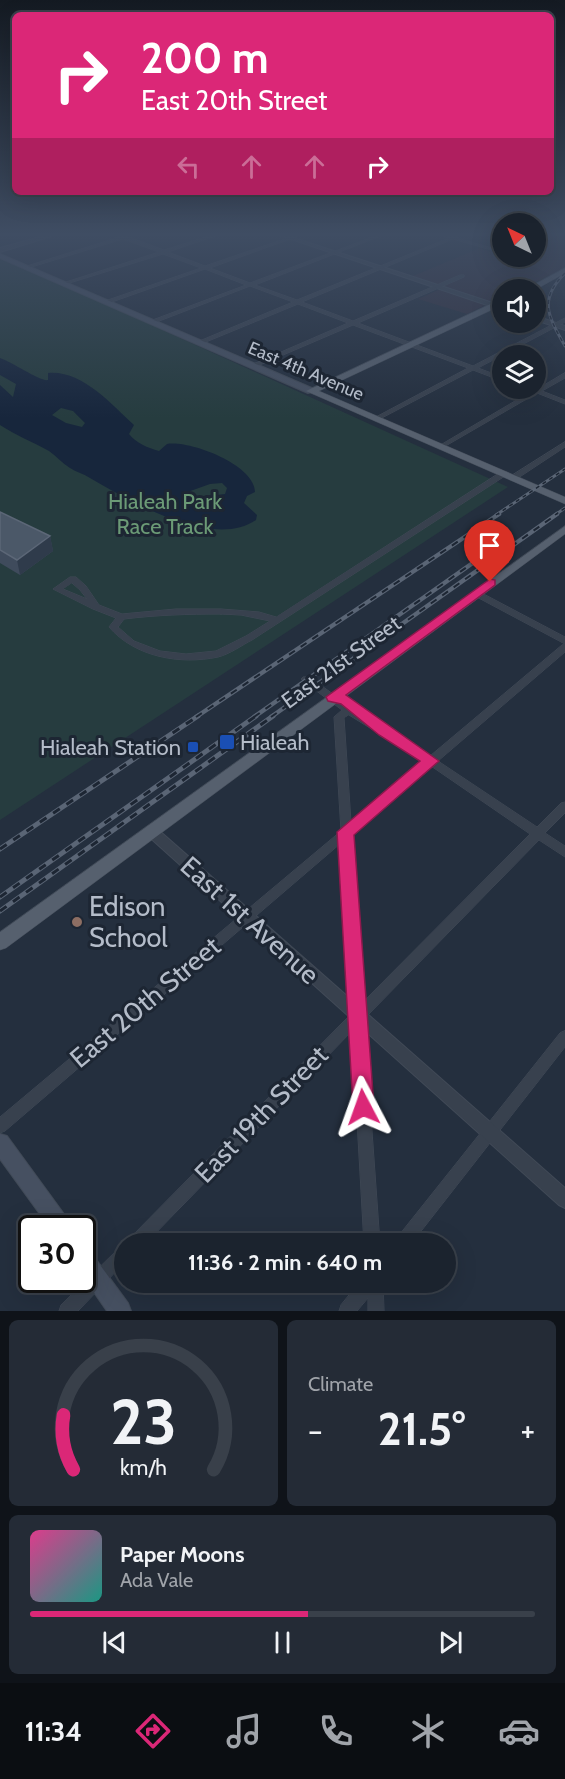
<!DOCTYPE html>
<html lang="en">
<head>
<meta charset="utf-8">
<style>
  body { margin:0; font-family:Cabin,sans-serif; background:#242b36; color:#f1f3f6; height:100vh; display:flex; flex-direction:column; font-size:22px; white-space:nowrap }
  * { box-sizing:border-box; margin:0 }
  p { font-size:20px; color:#a0a4aa }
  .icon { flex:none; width:33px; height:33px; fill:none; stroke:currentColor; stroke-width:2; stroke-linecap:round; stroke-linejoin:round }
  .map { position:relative; height:1311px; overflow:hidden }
  .drawer { display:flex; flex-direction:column; gap:9px; padding:9px; background:#0f1319; flex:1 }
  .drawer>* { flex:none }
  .hud { position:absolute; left:12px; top:12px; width:542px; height:183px; border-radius:9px; box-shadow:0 6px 24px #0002,0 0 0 2px #39404a; background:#db2777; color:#fff; overflow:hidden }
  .needle { width:39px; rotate:317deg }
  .fabs { position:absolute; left:492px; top:213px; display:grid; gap:12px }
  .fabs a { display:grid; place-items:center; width:54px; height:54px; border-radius:50%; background:#1b232e; box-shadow:0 6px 24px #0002,0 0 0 2px #39404a; font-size:30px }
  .speed { position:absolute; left:18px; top:1215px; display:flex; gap:12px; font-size:30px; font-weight:700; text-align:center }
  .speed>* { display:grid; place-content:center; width:78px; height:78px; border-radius:50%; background:#1b232e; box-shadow:0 6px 24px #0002,0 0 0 2px #39404a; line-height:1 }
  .speed .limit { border:3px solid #111; border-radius:9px; background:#fff; color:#111 }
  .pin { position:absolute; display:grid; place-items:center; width:51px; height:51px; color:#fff; margin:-62px -26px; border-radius:50% 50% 50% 0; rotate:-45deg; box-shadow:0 0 6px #0007 }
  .pin .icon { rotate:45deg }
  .me { position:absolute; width:66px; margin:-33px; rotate:356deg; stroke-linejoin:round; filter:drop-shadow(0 0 4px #0008) }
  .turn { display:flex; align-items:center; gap:21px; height:126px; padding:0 30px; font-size:27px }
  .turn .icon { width:78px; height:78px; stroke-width:2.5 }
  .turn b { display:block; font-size:42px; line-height:51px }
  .lanes { display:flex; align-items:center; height:57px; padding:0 30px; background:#0003; justify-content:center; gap:30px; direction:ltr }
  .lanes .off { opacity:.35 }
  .big { font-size:45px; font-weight:700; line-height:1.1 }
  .drawer .widget { flex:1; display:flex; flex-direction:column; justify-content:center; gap:9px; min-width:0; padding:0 21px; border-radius:9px; background:#242b36 }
  .drawer .dial { align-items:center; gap:0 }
  .dial svg { height:156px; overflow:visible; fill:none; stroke:#39404a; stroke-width:7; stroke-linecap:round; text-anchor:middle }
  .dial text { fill:#f1f3f6; stroke:none }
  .song { display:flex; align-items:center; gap:18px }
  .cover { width:72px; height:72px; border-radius:9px; background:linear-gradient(135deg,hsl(330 70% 55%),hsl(170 70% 35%)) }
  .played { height:6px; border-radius:3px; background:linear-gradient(90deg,#db2777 55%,#39404a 55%) }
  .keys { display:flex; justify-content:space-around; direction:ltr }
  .heat { display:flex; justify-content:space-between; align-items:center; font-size:33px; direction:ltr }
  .drawer .tiles { flex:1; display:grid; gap:9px; grid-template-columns:1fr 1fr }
  .widget:last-child { grid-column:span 2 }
  .trip { position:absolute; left:114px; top:1233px; width:342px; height:60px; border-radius:30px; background:#1b232e; box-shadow:0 6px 24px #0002,0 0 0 2px #39404a; font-weight:700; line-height:60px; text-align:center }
  .menu { display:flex; height:96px; justify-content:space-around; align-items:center; background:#0b0e12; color:#a0a4aa }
  .menu .icon { width:42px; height:42px }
  .menu .current { color:#db2777 }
  .menu b { font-size:27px; color:#f1f3f6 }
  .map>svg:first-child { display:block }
  .medical { fill:#32303f }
  .green { fill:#263c3f }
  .water { fill:#17263c; fill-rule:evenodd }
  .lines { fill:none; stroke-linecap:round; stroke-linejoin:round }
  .minor-casing { stroke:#414a57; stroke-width:1 }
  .tertiary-casing { stroke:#414a57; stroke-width:2 }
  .secondary-casing { stroke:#414a57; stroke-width:2 }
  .primary-casing { stroke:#414a57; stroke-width:1 }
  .minor { fill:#38414e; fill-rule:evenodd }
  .tertiary { fill:#38414e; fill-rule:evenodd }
  .secondary { fill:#465061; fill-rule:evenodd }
  .primary { fill:#56606e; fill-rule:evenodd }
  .rail-far2-casing { stroke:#5a6575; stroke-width:3 }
  .rail-far1-casing { stroke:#5a6575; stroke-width:4.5 }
  .rail-casing { stroke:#5a6575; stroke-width:5 }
  .rail-far2 { stroke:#1d2633; stroke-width:1.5; stroke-dasharray:4; stroke-linecap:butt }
  .rail-far1 { stroke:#1d2633; stroke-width:2; stroke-dasharray:7; stroke-linecap:butt }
  .rail { stroke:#1d2633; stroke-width:3; stroke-dasharray:8; stroke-linecap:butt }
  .wall { fill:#3f4b5c }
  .shaded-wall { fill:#2f3b4b }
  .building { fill:#4b5868; stroke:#5c6777; stroke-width:1.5 }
  .route { fill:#db2777; stroke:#8e194d; stroke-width:1.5 }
  .transit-dot { fill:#1a4fb4; stroke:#1d2633; stroke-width:2 }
  .education-dot { fill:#8d6e63; stroke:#1d2633; stroke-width:2 }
  .labels { text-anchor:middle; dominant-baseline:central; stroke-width:6; stroke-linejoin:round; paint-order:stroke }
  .far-street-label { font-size:18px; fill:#b4bcc9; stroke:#1d2633 }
  .park-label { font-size:22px; fill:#6b9a76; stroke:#1d2633 }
  .street-label { font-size:22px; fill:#b4bcc9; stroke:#1d2633 }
  .poi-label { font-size:22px; fill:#b4bcc9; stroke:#1d2633; text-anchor:start }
  .near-poi-label { font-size:27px; fill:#b4bcc9; stroke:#1d2633; text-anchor:start }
  .near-street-label { font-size:27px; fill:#b4bcc9; stroke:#1d2633 }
</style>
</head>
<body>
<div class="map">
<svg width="565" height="1311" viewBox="0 0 565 1311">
  <rect width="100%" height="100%" fill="#242f3e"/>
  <!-- medical -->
  <path class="medical" d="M552,235H565V267L560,271L520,289L502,290V297L467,314L418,299L445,287L413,276L480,248L502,256H536V244Z"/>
  <!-- green -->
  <path class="green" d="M0,256L508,487L0,820Z"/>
  <!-- water -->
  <path class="water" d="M0,358C12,362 41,382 48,380V373C82,370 111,404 134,425L129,434C136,443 148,448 159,451L167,444C190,440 255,465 255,492L247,496L244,503L257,515L256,520C212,550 130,501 90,478C84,474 76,472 70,468C62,463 56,456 49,451C33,442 15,435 0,425V385L13,397L16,384L0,375ZM61,408L73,411L85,423L82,427L66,423L52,415ZM222,483L227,488L225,494L187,498L182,494L210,484Z"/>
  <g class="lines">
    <defs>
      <path id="minor" d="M116,235L126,236L164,250L212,235H218L168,252L205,266L296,235H301L210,268L250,283L378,235H383L255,285L297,300L449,238L441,235L453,236L462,235L457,238L502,251V253L453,239L302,302L353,321L460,275H464V277L358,323L473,366L563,319L565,318V322L478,368L502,377V381L473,370L376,421L374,420V418L468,368L353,325L255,367H251V365L348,323L298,304L201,344H197V342L293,302L250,286L154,323H150V321L246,285L205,269L109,303H105V301L201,268L163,254L63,285V283L159,252L123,239L28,268L24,267L119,237Z
        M543,235H548L536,242V239Z
        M565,373V378L542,391L565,400V404L537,393L442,448H438L437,447L532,391V389H537Z
        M565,442V447L515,480H512L508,478Z
        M501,472H507L508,474L252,640C242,645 230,654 218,657C180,665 135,657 109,627L116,618L93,609L53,589L70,577H76L86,586L99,605L122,614L176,609H221L259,612L276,617ZM72,583L80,590L87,599L63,589ZM221,614L241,615L270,621L246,636L216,651L186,654L160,651L134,641L118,627L124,619C156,615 188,614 221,614Z
        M476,590L565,637V644L473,595L472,593Z
        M565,644V652L438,761L537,827L561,803L565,802V813L545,833L565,846V857L539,840L364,1019L380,1244H364L352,1031L145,1244H127L129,1239L351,1014L341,843L5,1131L0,1133V1117L341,831L334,717L342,710L303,681L301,679L303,677H309L333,694L349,699L382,724L384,726L383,728L430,756L562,645ZM349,715L423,761L351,822L344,718ZM431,766L530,834L363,1002L352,834Z
        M565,1031V1047L411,1244H394L396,1239L560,1033Z
        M124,1245V1263L78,1311H59L61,1305L119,1248Z
        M360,1282H383L384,1311H368V1298L357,1311H339L341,1305Z"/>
      <path id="tertiary" d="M47,235H55L0,252V248Z
        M279,235H285L502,306V310Z
        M536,316L565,326V330L536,320Z
        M151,826L155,827L565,1188V1208L559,1205L147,835L145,831L147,827Z"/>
      <path id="secondary" d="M0,254L314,389L315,391L308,393L0,258Z
        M0,1134L7,1136L69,1221L72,1228H50L0,1159Z
        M82,1247L89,1250L128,1303L131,1311H107L82,1275Z"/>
      <path id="primary" d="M565,268V273L535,290H524Z
        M499,300H502V305L319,391L565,497V504L306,391Z
        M565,526V534L6,948L0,950V932Z"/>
    </defs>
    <!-- minor casing -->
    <use href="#minor" class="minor-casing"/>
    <!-- tertiary casing -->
    <use href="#tertiary" class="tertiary-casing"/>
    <!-- secondary casing -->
    <use href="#secondary" class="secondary-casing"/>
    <!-- primary casing -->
    <use href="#primary" class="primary-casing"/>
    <!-- minor -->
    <use href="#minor" class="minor"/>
    <!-- tertiary -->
    <use href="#tertiary" class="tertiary"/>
    <!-- secondary -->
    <use href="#secondary" class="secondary"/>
    <!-- primary -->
    <use href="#primary" class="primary"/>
    <defs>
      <path id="rail-far2" d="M565,273C538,300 548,316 565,346
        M496,515L565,469
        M555,515L565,508"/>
      <path id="rail-far1" d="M196,717L499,514
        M254,717L494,548
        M271,717L557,514"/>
      <path id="rail" d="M0,849L198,716
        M0,897L256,716
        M0,911L273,716"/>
    </defs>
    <!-- rail-far2 casing -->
    <use href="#rail-far2" class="rail-far2-casing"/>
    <!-- rail-far1 casing -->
    <use href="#rail-far1" class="rail-far1-casing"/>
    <!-- rail casing -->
    <use href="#rail" class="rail-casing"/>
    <!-- rail-far2 -->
    <use href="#rail-far2" class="rail-far2"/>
    <!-- rail-far1 -->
    <use href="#rail-far1" class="rail-far1"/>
    <!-- rail -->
    <use href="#rail" class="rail"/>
  </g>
  <!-- wall -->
  <path class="wall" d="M0,512L50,536L53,551L20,575L0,563Z"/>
  <!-- shaded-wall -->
  <path class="shaded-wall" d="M50,536L53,551L20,575L17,560Z"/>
  <!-- building -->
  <path class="building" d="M0,512L50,536L17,560L0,550Z"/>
  <!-- sky -->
  <linearGradient id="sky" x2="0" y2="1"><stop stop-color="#141a22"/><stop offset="0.56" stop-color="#3f4d63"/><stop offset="1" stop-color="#3f4d63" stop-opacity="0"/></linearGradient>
  <rect width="565" height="418" fill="url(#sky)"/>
  <!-- route -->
  <path class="route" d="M490,579L495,580V585L346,695L439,761L354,835L374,1107L371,1114L363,1117L356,1114L353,1107L337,832L420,761L379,735L341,704L328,701L326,697Z"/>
  <!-- markers -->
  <g class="transit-dot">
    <rect x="219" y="734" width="16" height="16" rx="3"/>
    <rect x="187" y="741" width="12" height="12" rx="3"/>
  </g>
  <circle class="education-dot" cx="77" cy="922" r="6"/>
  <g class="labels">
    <!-- far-street labels -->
    <g class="far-street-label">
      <text transform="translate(306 371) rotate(23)">East 4th Avenue</text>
    </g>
    <!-- park labels -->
    <g class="park-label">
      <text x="165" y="501">Hialeah Park<tspan x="165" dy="25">Race Track</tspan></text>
    </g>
    <!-- street labels -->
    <g class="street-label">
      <text transform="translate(341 662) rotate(-36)">East 21st Street</text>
    </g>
    <!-- poi labels -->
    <g class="poi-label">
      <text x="240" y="742">Hialeah</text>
      <text x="181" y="747" text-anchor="end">Hialeah Station</text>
    </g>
    <!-- near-poi labels -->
    <g class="near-poi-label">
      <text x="89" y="906">Edison<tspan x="89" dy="31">School</tspan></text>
    </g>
    <!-- near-street labels -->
    <g class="near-street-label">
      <text transform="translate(250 920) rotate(42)">East 1st Avenue</text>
      <text transform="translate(145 1002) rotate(-40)">East 20th Street</text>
      <text transform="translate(261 1114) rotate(-46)">East 19th Street</text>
    </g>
  </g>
</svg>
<div class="fabs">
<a><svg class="needle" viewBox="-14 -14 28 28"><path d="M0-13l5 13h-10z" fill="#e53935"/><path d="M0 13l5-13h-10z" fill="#a0a4aa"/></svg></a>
<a><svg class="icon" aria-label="sound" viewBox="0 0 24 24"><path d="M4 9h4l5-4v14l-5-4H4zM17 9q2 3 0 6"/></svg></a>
<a><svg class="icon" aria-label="layers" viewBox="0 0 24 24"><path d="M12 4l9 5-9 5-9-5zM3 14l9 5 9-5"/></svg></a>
</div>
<div class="speed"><div class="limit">30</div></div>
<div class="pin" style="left:490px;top:582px;background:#d93025"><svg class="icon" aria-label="arrive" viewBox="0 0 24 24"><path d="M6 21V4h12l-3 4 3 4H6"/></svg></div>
<svg class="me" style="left:363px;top:1107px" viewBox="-20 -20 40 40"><path d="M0-17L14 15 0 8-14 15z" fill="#db2777" stroke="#fff" stroke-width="4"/></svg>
<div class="trip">11:36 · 2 min · 640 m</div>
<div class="hud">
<div class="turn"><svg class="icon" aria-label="right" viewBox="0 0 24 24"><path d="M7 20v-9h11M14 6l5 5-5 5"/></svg><div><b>200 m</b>East 20th Street</div></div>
<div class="lanes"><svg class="icon off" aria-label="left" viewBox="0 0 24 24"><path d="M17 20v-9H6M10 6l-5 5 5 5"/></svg><svg class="icon off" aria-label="ahead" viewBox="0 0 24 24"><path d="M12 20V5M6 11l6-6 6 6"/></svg><svg class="icon off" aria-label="ahead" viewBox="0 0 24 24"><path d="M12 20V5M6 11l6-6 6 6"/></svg><svg class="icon" aria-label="right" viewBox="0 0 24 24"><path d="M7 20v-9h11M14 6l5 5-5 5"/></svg></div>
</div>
</div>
<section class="drawer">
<div class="tiles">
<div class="widget dial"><svg viewBox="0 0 100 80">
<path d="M14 69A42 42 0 1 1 86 69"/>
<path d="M14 69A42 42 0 0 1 9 41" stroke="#db2777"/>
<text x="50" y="56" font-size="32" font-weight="700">23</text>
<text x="50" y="72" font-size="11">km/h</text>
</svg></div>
<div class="widget"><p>Climate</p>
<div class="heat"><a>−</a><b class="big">21.5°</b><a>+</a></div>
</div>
<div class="widget">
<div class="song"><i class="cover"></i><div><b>Paper Moons</b><p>Ada Vale</p></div></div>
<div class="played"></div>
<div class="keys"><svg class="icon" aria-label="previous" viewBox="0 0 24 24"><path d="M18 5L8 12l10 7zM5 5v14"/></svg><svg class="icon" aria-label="pause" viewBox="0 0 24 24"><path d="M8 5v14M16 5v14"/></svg><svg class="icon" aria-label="next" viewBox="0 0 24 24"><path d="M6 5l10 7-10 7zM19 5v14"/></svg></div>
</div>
</div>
</section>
<nav class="menu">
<b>11:34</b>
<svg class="icon current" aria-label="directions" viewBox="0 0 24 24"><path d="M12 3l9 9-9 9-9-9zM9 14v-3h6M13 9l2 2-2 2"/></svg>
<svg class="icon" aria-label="music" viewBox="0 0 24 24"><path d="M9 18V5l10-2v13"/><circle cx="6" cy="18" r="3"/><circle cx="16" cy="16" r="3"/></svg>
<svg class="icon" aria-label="phone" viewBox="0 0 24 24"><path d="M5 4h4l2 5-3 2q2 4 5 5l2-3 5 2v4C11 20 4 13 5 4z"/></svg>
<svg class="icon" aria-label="climate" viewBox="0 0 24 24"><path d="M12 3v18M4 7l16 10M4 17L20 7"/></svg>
<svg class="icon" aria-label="car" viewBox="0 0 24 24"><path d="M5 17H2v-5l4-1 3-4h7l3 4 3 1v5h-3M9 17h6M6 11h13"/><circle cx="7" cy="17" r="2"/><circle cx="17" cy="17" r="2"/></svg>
</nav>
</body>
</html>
